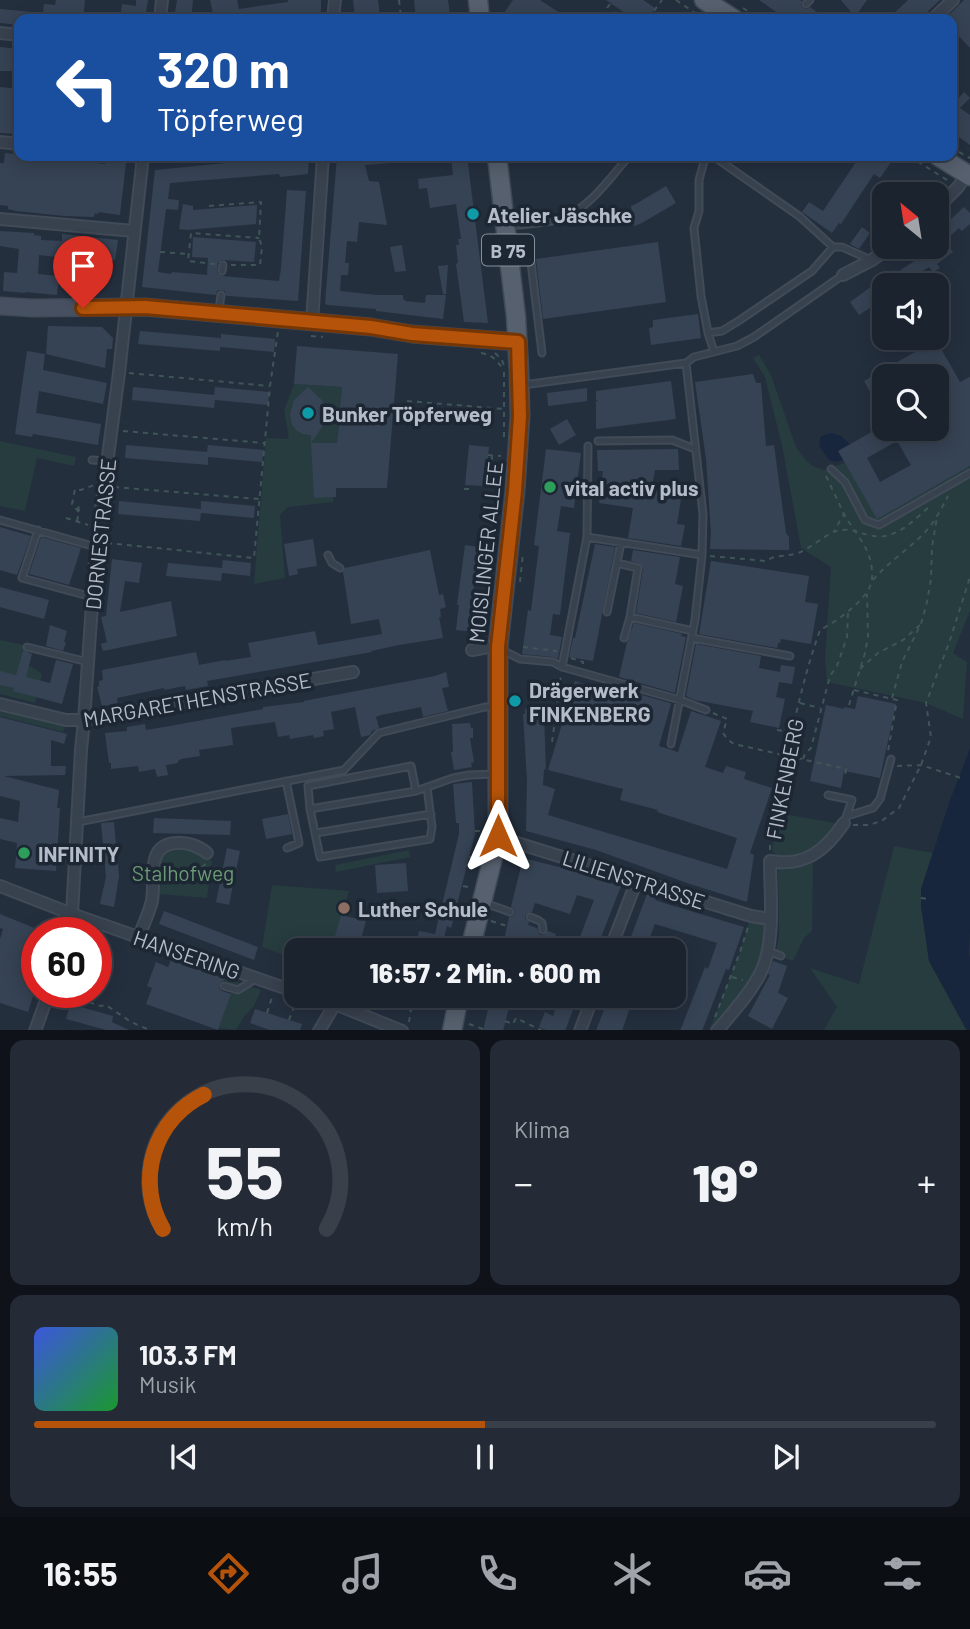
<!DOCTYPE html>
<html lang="de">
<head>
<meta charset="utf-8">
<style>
  body { margin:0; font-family:Barlow,sans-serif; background:#242b36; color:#f1f3f6; height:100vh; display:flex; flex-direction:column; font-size:26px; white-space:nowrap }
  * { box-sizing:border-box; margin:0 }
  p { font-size:23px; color:#a0a4aa }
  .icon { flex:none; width:38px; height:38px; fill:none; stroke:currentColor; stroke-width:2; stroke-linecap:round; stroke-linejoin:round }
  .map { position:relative; height:1030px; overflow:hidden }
  .drawer { display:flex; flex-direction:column; gap:10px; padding:10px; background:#0f1319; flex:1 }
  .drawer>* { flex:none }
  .banner { position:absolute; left:14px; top:14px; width:943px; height:147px; border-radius:14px; box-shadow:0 4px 18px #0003,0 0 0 2px #39404a; background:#1a4fa0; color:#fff; overflow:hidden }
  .needle { width:46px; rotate:330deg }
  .buttons { position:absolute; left:872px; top:182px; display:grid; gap:14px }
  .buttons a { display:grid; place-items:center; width:77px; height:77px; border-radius:14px; background:#1b232e; box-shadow:0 4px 18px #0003,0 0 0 2px #39404a; font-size:35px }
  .speed { position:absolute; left:21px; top:917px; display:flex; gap:14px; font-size:35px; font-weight:700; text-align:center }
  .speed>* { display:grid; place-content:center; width:91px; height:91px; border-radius:50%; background:#1b232e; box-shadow:0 4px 18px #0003,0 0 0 2px #39404a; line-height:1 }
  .speed .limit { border:10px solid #d22; background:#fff; color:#111 }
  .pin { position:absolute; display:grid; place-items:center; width:60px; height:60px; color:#fff; margin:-72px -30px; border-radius:50% 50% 50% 0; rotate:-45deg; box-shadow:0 0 7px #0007 }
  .pin .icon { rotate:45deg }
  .me { position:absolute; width:77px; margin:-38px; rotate:0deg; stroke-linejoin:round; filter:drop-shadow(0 0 5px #0008) }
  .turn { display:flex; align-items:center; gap:24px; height:147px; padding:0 28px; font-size:32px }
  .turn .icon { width:91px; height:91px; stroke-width:2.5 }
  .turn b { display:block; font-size:49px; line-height:60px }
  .big { font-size:52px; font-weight:800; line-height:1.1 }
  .drawer .tile { flex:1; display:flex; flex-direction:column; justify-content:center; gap:10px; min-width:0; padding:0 24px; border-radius:14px; background:#242b36 }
  .drawer .dial { align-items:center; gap:0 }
  .dial svg { height:182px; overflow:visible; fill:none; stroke:#39404a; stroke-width:7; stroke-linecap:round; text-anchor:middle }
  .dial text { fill:#f1f3f6; stroke:none }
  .song { display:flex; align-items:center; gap:21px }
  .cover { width:84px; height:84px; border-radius:10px; background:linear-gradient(135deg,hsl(230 70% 55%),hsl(130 70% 35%)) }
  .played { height:7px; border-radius:4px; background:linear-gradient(90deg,#b45309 50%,#39404a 50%) }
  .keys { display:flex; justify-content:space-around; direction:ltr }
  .heat { display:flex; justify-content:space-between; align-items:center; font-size:38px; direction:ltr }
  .drawer .tiles { flex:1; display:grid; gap:10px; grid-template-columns:1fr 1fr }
  .tile:last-child { grid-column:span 2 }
  .trip { position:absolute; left:284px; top:938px; width:402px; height:70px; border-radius:14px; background:#1b232e; box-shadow:0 4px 18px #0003,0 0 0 2px #39404a; font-weight:800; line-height:70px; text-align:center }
  .dock { display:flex; height:112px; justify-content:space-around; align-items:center; background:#0b0e12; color:#a0a4aa }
  .dock .icon { width:49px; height:49px }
  .dock .active { color:#b45309 }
  .dock b { font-size:32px; color:#f1f3f6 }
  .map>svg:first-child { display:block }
  .green { fill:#263c3f }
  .water { fill:#17263c }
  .building { fill:#364354; fill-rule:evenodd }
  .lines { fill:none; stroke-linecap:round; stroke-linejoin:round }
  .service-casing { stroke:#414a57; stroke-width:9 }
  .minor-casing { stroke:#414a57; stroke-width:14 }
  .secondary-casing { stroke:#414a57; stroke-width:19 }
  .primary-casing { stroke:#414a57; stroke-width:21 }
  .path { stroke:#3f5557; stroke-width:2; stroke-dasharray:5 5; stroke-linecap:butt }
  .service { stroke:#38414e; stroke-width:5 }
  .minor { stroke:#38414e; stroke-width:10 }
  .secondary { stroke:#465061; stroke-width:16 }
  .primary { stroke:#56606e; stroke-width:18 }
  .route-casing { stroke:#753606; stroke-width:18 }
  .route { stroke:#b45309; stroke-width:12 }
  .culture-dot { fill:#0f9aa8; stroke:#1d2633; stroke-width:2.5 }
  .leisure-dot { fill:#2e9e5b; stroke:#1d2633; stroke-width:2.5 }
  .education-dot { fill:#8d6e63; stroke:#1d2633; stroke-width:2.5 }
  .labels { text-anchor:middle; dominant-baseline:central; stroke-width:7; stroke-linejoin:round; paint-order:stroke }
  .shield { fill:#1d2633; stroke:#878f9c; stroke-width:2 }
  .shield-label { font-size:19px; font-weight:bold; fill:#b4bcc9 }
  .poi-label { font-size:21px; font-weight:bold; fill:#b4bcc9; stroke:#1d2633; text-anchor:start }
  .street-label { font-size:21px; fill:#b4bcc9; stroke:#1d2633 }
  .park-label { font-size:21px; fill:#6b9a76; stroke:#1d2633 }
</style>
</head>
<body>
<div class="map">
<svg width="970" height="1031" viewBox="0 0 970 1031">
  <rect width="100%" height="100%" fill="#242f3e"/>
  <!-- green -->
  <path class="green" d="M759,355L771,375L796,447L804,458L812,466L824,470L845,463L877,518L970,466V611L953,653L967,662L963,719L926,703L827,682L825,658L831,567L801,548L782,445L765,377L753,358Z
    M294,384L342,387L337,443L314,497H333V502L288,507L280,515L285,578L254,584L266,438L289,439L284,410Z
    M0,441L76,457L74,466L37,458L25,511L0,506Z
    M0,640L24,645L19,664L32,667L42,674L35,703L0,694Z
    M0,709L65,726L63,732L0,716Z
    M778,813L835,823C832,845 791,868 772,851Z
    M894,846L933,853L921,889V906L929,961L967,1030H824L837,1007L810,968L859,984Z
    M180,848L196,850L212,861L207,898L160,894V856L169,850Z
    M409,850L410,857L336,872L335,865Z
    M813,862L812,931L804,938L793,961L776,954L779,934L778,869C790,869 802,868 813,862Z
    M272,885L349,891L331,950H296V959L262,947Z
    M751,916L765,918L768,951L761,973L717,1030L709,1031L740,952Z
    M226,979L261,990L254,1006L243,1018L236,1030L219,1028L232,990L223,986Z"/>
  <!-- water -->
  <path class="water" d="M831,433L841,436L850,444L843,460L837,462L829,460L819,446L821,436Z
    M970,748V930L969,955L970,957V1030L967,1031L929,961L921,906V889L949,803Z"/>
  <!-- building -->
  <path class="building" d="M56,0H85L83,19H19V25L0,23V9L43,13L44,4L55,5Z
    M136,0H148L145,19H120L122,4L136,6Z
    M177,0H193L191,19H174Z
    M210,0H237L239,9L288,2V0H321V11L317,14L285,19H214Z
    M353,0H378L380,16L355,19Z
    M414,0H448L450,15L438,16L439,19H427L426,18L416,19Z
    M513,0H540L569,19H507L502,16Z
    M606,0H643L655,8L648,19H634Z
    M759,0H800L802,1L801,5L803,8L807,9L810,7L827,19H786Z
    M841,0H867L855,17Z
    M908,0H940L922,17L918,13L911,19H888Z
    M964,0H970V48L952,29V19H945Z
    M0,47L19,49V63H15L14,71H0Z
    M0,87L19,89V134L0,133Z
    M964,92L970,98L960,108L970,115V145L952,132V102L954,103Z
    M5,153L105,164V161L126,163L120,215L99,212L98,214L95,213L94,217L64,216L16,211L8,209V206L0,205V163H4Z
    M295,156H309L308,174L280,177L279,174L170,183L168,199L179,200L178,210L166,209L158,272L171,274L172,272L207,275L208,258L192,257L193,237L256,242L254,262L222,260L218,263L217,273L222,276L279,281L281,269L287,190L306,191L298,301L229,296H226L225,291L221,290L217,291L216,295L142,287L155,170Z
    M337,156H417V161L365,165L369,181L379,182L387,225L359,222L357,242L347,241L345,263H349L348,275H341L340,291L377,295H403V299L405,300V301L425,303L426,295H446L443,319L376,311V309L327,305L325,303Z
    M453,156H467L488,323L464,322L456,264L458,263L456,245H459L458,239H461L456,204L430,208L427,188L419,189L418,179L453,175L451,158H454Z
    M847,156H884L892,161L880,178L874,174L841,224L839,223L832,233L802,212L809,202L823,211L856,162Z
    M666,186L676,203L640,224L634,226L631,206L634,205Z
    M183,204L193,206V210L257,205L256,224L187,230L179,229Z
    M964,207L970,213V224L962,231L959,228L945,241L953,252L937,264L940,268L933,272L929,267L901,285H884V299L859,315L850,302L894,270L896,273L930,251L926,247H936V230L940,229Z
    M862,227L870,233L859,249L850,244Z
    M0,231L34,233V235L41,236V240L62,241V234L118,240L115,260L76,256L75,267L55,265L56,257L39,255L38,274L59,276L57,295L25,292V293L3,291L4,272L17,273L19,249L0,246Z
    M658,242L666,302L543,319L536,259Z
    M402,245L406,271L395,272L390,247Z
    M448,265L446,294H443L438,266Z
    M698,314L701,338L651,345L649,328L653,327V320Z
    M48,326L102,327L113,338L112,349H107L105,368L46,354Z
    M140,331L221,338V334L275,339L274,352L220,347V351L138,344Z
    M936,340L960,382L970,377V466L877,519L838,451L884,425V429H936V395L941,392L936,384V376H932L928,370L917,376H884V418L864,381ZM897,441L911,465L880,482L867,458Z
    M297,346L398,354L387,488H336V497L314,498L311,443H337L339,423H325L311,443V435L303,434L297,431L292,425L290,414L294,400L308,387L323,401L325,407L340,408L342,387L294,384Z
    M27,351L45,354L43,370L107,383L103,404L39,391L36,413L101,424L98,445L33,434L32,437L15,434Z
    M753,374L756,383H761L766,446L774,445L786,533L789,537V550L710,549L711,533L706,459L695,382Z
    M671,381L676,419L596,429V402L598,400H596V391Z
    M133,387L214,395L215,387L269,392L268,405L215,400L214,408L132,400Z
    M587,388V401L548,406L547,393Z
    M567,419L576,435L559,445L550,429Z
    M126,445L207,452L208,445L264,450L262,462L208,457V465L125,458Z
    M469,445L489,447L485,486L465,485Z
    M546,449L581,453L574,508L561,506L557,531L570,533L560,615L553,614L550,635L562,637L558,659L553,657L522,654L528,610L531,611L539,546L534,545Z
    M678,449L679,470H655L652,488L682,493L677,524L685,525L681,546L628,538L633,508L599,503L603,471H598L597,450Z
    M119,501L201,509V501L255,506L254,518L201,513L200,521L118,514Z
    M0,527L31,536L17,575L0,570Z
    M41,537L81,548L69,585L29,574Z
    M313,539L317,566L297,569L298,574L289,576L284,544Z
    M595,544L615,547L593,661L569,657L573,638H575Z
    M465,545L478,547L471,612H479L477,625L475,624L474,632L456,630L459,605H457Z
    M430,550L439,595L443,594L446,607L440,609L441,617H439L443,638L399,645L371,651L372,652L207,681L208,686L186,690L185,686L164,690V688L117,698L118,704L102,706L97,687L99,686V681L103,680L102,670L196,652L199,665L225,660V661L251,657L248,643L315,631L318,645L382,634L379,619L351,624L343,572L345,568Z
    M633,550L680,557L675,584L683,586L676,622L636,613L643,569L641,564L631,561Z
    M112,559L142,563L139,583L125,581L120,612L171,601L177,636L103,651L101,644L107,642L101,617L106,616Z
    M223,560L251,563L250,576L222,573L221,581L166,576L168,563L222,568Z
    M711,561L809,576L805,602L818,604L811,644L781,639L780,643H778L777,648L699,634Z
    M0,587L49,600L44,619L0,607Z
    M634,623L682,634L681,636L686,637L675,693L619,677L627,642Z
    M50,625L67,631L64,642L66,643L63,651L46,646Z
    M696,644L761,656L759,668L780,672L781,665L795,667L792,684L779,682L776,697L785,699L779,728L750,722L753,711L694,700L686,696Z
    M23,650L32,654L26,677L50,683L56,660L73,664L62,704L13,691L14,688L0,685V671L16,675Z
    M446,672L449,687L442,688L448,711L423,717L421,707L381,715L376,717L379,728L372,731L370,735L361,737L355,707L331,712L334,729L323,731L324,736L314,738L313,735L290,739L289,735L278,737L275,722L231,728L233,745L199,750L200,756L181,759L178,761V763L166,765L168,775L157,777L155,769L139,772L138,766L111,769V763H109L105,733L127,731V727L145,724L146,730L170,726L263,709V707L304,702V701L435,676Z
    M575,681L613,694L617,688L670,703L671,704L659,746L678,752L691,711L721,721L705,767L723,773L726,766L746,772L744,779L772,788L750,853L754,855L747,902L690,884L596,850L526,831L527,781L523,714H525V709L542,711V714H544L546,770L544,769L543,785L555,789L548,815L727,869L737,838L657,812L658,810L620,800L623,789L548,770Z
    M858,696L896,704L880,778L844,771L841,788L810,781L826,705L844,709V707L855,709Z
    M0,717L67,734L64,744L51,740V766H66L65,775L4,776L59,790L57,808H60L56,871L15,868L17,843L0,839V818L18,822L20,801L0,796Z
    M470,723L471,728H473V738H470L474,762L471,763L472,767L454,770L451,752H453L452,724Z
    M472,782L475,834L451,928L447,926L441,950H415L419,931L435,934L459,834V823H456L453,784Z
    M288,814L292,834L266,839L262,819Z
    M154,818L231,821L230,835L153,833Z
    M114,822L119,876L114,907L100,904L106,877L101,823Z
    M227,848L240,851L229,905L216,902Z
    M523,858L559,867L621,886L596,950H575L594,900L577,895L570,914L535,903L532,912L525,915V919L529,922L528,925L537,928L540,935H544L548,931L556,934L551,950H502L509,917L513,916L515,913L514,909L511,907Z
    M406,863L408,891L377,893L375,865Z
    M647,894L656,898L655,900L667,904L744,927L729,970L726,969L702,1031H680L705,967L708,969L717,943L655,924L645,950H626Z
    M164,911L258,947L254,960L159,924Z
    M0,914L37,929V984L28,1012L0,1003V939L3,929L0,928Z
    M341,915L366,921L358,950H331Z
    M171,960L226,979L220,983L219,988L222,991L231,994L218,1030L146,1004L152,988L147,986L156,962L168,967Z
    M773,961L787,966L778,993L788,998L772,1029L748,1016L770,975L768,974Z
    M491,996H512L503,1031H483Z
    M560,996H578L565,1031H548L539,1027L545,1012L553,1016Z
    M609,996H634L622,1031H596Z
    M70,1004L113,1016L112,1022L131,1031H110L66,1019Z
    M255,1009L302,1024L300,1031H273L250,1023Z"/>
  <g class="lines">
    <defs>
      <path id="service" d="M806,4L810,0
        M704,162L699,180V211L694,228L701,296L708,333L714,352
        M508,226C524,224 541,224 557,220C586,213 611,177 629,156
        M833,247H842L869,259
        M511,248L529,246L542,353
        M222,271L223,265
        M219,310L221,295
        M708,333L722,331L740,320L812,271L833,247L799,216L713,156
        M523,385L686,363L694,357L737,346L754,337L843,275
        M598,441L672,440L695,449
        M92,460L107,461
        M831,469L845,482L865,520L879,525L970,473
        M0,520L96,547
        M38,530L22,578L92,597
        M587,537L702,555
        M328,555L332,563L340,568
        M617,563L638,568L630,617L624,638
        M607,612L621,543
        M630,617L693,631
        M692,638L790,656
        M27,647L88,662
        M500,649L520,659L553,662L562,667L680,700L706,710
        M562,667L587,537L588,446
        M671,744L695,620L702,555L703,514L686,363
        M286,781L299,843L287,848
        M416,791L411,766L308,786L310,809L320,857L430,839L432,827L427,787
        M828,795L852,800L846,817
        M310,809L416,791L453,778L469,775L496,774
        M847,816L873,808L880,799L891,759
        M78,822L344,770L379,733L485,707H494
        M316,833L431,814
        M485,903L510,912
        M530,917L538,920L542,923L543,930
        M768,951L781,956
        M224,986L238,990L257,978"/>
      <path id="minor" d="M160,19L162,0
        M333,19L335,0
        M933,19L953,0
        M0,33L19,35
        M0,142L19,144
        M936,209L958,187L967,174
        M0,219L134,231
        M843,275L872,260L890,247
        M312,322L323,156
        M472,650L488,647H498
        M0,704L66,720H84L353,672
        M498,837L751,916L770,919
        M0,886L72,914L296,992
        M66,933L72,914L81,750L84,720L96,547L119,373L143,156
        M139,937C143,925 149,913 152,901C156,878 145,845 176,843C187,842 199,846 207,853
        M610,950L637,880
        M309,996L335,1004L402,1031
        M35,1031L49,992
        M319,1031L335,1004
        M580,1031L593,996
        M717,1031C732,1013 749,995 760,974C776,944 770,895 770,861C805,867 825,851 844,823"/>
      <path id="secondary" d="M0,306L32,308L145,307L371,327L412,334L518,342"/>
      <path id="primary" d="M478,0L480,19
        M704,0L734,19
        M938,156L970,176
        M470,950L498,837V647L515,491L520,416L519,370L516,317L497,156
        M452,1031L459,996"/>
    </defs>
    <!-- service casing -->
    <use href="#service" class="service-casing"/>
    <!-- minor casing -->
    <use href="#minor" class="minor-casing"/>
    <!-- secondary casing -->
    <use href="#secondary" class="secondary-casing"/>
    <!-- primary casing -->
    <use href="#primary" class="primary-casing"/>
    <!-- path -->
    <path class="path" d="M399,0L401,18
      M676,0L704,19
      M607,8L611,3
      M743,8L760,19
      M613,12L623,19
      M631,19L632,18
      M648,19L662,0
      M959,152L970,158
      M909,156L947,180
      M209,206L261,202L259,238L262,247L260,265H231
      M160,252L187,254
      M215,264L188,261L191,233L259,238
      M311,336L323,337
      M481,353C493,355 497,361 504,370
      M495,353L502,360L504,366
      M129,373L269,386
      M407,401L504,409
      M123,431L264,443
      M504,437V369
      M488,455L501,456
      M492,456L491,480L500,482
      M826,476L844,514L834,531
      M114,487L259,499
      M464,489H474
      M79,512L72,504L75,489L81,490L94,485
      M66,518L88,525
      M77,521L79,512L78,504
      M107,543L254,558L270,386L278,331
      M710,556L766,561C776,554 787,557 798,553C811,548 825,535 836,531C852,527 859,534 874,536C896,540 915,519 930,506
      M873,580C889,561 911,548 927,530C936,520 942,507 948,496
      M520,582L523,553
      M489,590L502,460
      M523,647L557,651
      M571,658L583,662V664
      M860,669L878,653L903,640L920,625
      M854,690L897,700L888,751
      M892,698L902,662L921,624L927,602L931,579L932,547L937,517
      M800,703L820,708
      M849,705L865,653L868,637L867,594
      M713,713L727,719L723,733L728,740L734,744L846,769L845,776
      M777,730L791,732
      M552,742L561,675
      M803,759L805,754L811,748L830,676L837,666L847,637L848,613
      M897,766L921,765L964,779
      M853,825H870L883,820L899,808L921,765L931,737L926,703L949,643L970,577
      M475,831H482
      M770,850C770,825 778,800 783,776C793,726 803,678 820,630C836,622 872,597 872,578C873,572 871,562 869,556C865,543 851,527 844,514
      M469,857L479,859
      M165,882C180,879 195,874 207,863
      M463,886L472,888
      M921,898L929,899
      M455,913L462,915
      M491,921L507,926
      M732,977L743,980
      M60,997L66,999L83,1000L100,1006L106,1005L131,1022L152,1031
      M267,1013L272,997
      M715,1017L740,952L748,927
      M289,1020L295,1004
      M505,1021L513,1024L516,1018L543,1031
      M409,1022L413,996
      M469,1024L483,1029"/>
    <!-- service -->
    <use href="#service" class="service"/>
    <!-- minor -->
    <use href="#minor" class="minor"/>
    <!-- secondary -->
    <use href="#secondary" class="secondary"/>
    <!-- primary -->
    <use href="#primary" class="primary"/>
  </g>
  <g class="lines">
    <defs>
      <path id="route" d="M83,308L145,307L371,327L412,334L518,342L520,416L515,491L498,647V836"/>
    </defs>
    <!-- route casing -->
    <use href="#route" class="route-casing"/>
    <!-- route -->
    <use href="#route" class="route"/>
  </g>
  <!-- markers -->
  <g class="culture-dot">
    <circle cx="473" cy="214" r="7"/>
    <circle cx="308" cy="413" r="7"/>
    <circle cx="515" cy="701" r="7"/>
  </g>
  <g class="leisure-dot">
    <circle cx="550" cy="487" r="7"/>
    <circle cx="24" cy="853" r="7"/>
  </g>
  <circle class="education-dot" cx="344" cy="908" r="7"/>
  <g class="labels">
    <!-- shield labels -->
    <rect class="shield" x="482" y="234.5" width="52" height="31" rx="5"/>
    <g class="shield-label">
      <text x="508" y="250">B 75</text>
    </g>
    <!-- poi labels -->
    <g class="poi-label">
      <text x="487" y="214">Atelier Jäschke</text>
      <text x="322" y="413">Bunker Töpferweg</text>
      <text x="564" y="487">vital activ plus</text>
      <text x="529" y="689">Drägerwerk<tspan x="529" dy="24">FINKENBERG</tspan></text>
      <text x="38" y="853">INFINITY</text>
      <text x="358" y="908">Luther Schule</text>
    </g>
    <!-- street labels -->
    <g class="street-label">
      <text transform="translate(100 534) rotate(-84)">DORNESTRASSE</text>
      <text transform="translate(485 552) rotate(-84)">MOISLINGER ALLEE</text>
      <text transform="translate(197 699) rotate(-10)">MARGARETHENSTRASSE</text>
      <text transform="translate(784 779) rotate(-79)">FINKENBERG</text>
      <text transform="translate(634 879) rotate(18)">LILIENSTRASSE</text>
      <text transform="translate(187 954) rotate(19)">HANSERING</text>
    </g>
    <!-- park labels -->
    <g class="park-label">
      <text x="183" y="872">Stalhofweg</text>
    </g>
  </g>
</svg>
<div class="buttons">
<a><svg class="needle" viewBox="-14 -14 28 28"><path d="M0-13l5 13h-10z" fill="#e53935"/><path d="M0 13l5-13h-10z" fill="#a0a4aa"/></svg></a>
<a><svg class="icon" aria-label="sound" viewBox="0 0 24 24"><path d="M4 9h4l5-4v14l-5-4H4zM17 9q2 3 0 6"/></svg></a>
<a><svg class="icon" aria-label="search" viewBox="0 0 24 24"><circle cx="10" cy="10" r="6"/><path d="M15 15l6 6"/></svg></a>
</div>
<div class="speed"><div class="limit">60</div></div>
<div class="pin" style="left:83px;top:308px;background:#d93025"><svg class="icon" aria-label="arrive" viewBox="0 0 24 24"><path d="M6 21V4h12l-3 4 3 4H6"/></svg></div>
<svg class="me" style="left:498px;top:836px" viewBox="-20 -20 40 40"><path d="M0-17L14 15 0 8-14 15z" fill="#b45309" stroke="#fff" stroke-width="4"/></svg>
<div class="trip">16:57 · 2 Min. · 600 m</div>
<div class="banner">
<div class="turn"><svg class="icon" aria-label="left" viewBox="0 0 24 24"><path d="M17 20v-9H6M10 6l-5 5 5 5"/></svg><div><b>320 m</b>Töpferweg</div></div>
</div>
</div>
<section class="drawer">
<div class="tiles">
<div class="tile dial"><svg viewBox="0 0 100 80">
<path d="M14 69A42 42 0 1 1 86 69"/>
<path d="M14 69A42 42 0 0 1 32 10" stroke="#b45309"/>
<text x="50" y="56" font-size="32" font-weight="700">55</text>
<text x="50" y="72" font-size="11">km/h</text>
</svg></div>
<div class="tile"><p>Klima</p>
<div class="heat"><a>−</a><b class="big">19°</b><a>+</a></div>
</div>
<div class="tile">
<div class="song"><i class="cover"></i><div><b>103.3 FM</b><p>Musik</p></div></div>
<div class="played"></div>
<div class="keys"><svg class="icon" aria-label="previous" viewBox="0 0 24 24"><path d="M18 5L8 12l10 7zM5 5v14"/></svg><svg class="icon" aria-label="pause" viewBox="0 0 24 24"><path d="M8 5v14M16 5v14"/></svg><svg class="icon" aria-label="next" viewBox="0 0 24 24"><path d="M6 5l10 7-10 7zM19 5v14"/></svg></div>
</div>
</div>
</section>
<nav class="dock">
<b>16:55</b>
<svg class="icon active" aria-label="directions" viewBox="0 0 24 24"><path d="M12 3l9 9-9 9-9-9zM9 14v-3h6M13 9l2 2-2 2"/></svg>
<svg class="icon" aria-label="music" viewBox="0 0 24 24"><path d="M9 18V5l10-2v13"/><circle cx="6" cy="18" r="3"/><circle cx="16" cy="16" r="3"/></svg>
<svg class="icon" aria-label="phone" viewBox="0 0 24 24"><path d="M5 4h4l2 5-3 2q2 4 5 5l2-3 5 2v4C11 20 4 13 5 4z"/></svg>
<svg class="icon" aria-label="climate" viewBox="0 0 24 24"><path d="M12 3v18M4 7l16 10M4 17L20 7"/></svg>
<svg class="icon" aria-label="car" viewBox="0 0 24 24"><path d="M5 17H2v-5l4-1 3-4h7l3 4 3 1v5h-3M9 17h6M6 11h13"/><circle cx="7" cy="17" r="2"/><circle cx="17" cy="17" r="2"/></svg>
<svg class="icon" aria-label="filters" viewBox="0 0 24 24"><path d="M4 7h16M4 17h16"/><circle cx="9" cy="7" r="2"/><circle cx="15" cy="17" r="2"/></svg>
</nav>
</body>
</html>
